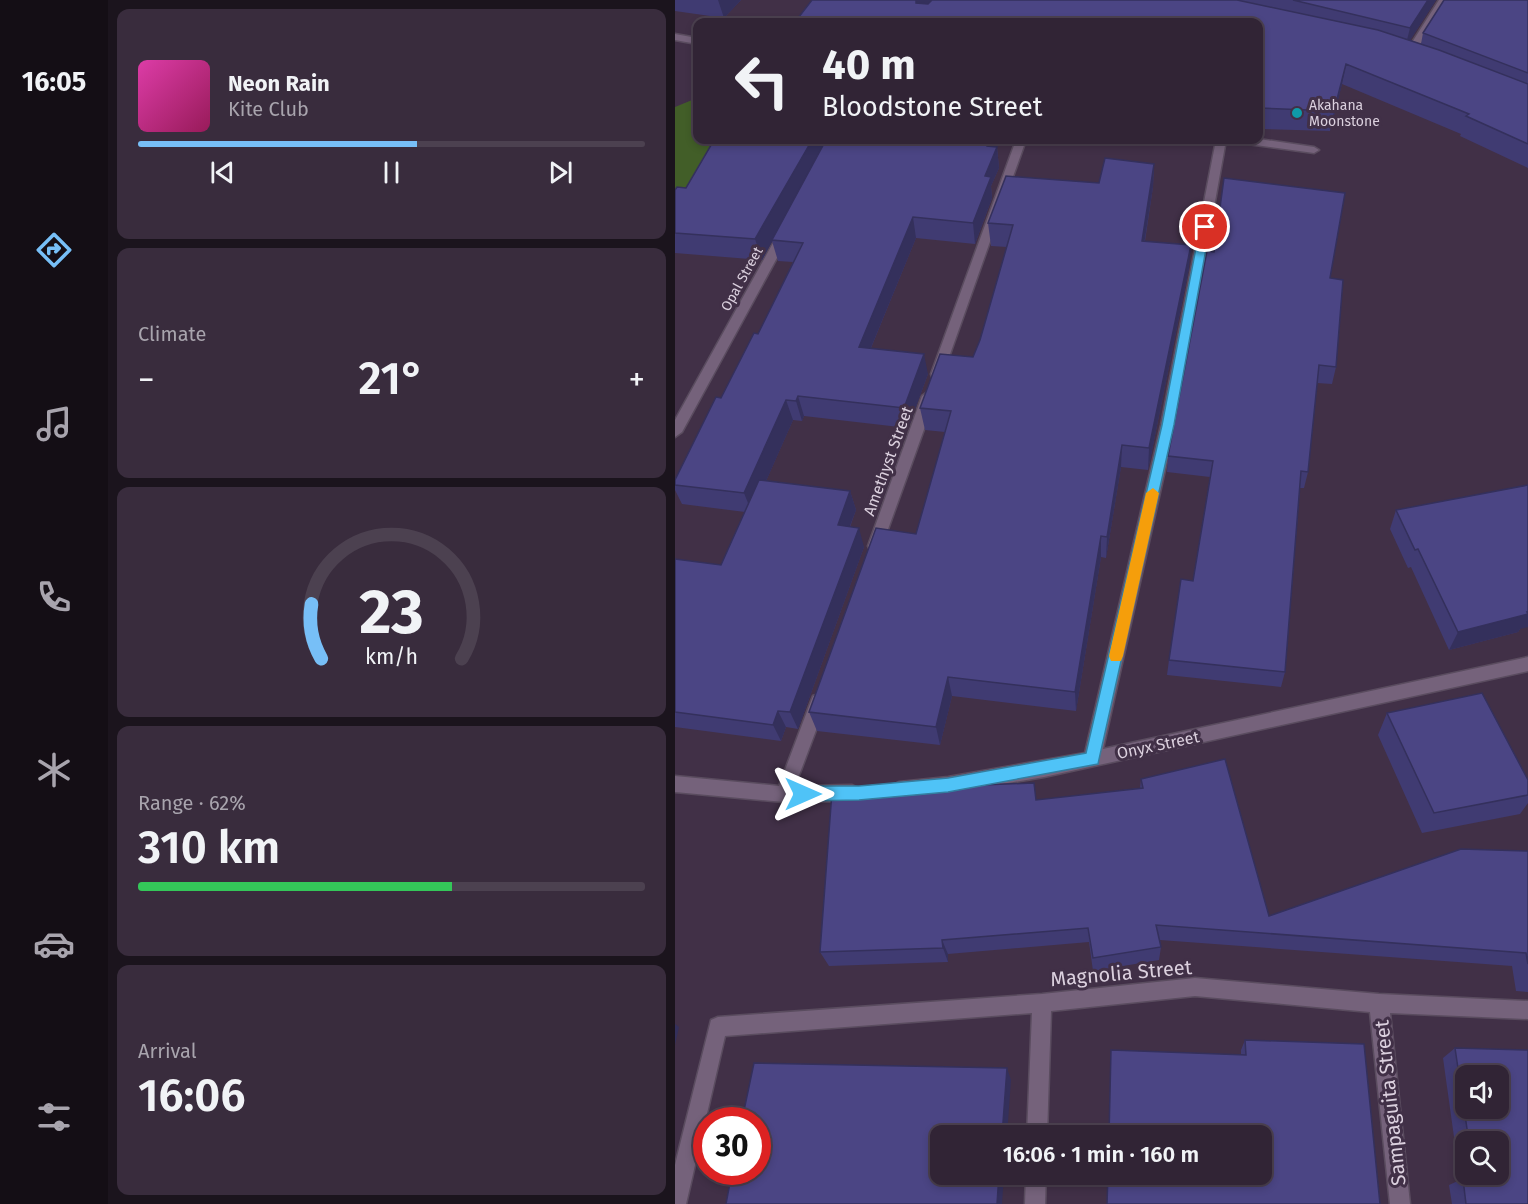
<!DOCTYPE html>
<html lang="en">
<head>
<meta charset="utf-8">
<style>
  body { margin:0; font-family:"Fira Sans",sans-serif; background:#392c3d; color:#f1f3f6; height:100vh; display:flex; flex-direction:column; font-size:22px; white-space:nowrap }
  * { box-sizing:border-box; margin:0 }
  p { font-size:20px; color:#a8a4ad }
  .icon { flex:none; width:33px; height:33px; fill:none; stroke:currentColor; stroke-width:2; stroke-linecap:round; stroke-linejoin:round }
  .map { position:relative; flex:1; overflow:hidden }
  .side { display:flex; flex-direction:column; gap:9px; padding:9px; background:#1b141d; width:567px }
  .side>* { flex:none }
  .top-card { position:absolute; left:18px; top:18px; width:570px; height:126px; border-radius:12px; box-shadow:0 3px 9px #0003,0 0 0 2px #4c4150; background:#312435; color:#f1f3f6; overflow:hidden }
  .tools { position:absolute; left:780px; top:1065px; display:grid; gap:12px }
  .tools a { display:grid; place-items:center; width:54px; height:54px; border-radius:12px; background:#312435; box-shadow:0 3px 9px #0003,0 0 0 2px #4c4150; font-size:30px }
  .speed { position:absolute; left:18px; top:1107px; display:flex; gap:12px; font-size:30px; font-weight:700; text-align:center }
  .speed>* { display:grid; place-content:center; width:78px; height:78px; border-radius:50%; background:#312435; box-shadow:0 3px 9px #0003,0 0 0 2px #4c4150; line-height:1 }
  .speed .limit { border:9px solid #d22; background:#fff; color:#111 }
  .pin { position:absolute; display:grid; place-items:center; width:51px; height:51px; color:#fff; margin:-26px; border:3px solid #fff; border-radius:50%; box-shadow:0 2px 6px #0007 }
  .me { position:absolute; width:66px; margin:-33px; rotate:90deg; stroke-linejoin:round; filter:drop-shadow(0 0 4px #0008) }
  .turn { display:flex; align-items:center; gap:21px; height:126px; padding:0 30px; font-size:27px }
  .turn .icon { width:78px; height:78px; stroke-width:2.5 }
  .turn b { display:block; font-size:42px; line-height:51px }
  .big { font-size:45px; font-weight:600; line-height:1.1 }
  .side .card { flex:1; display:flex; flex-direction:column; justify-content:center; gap:9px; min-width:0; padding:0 21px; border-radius:12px; background:#392c3d }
  .side .dial { align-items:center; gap:0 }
  .dial svg { height:156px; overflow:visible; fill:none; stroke:#4c4150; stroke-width:7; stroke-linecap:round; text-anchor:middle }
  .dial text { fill:#f1f3f6; stroke:none }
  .song { display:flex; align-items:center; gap:18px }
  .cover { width:72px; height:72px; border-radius:9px; background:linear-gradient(135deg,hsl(320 70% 55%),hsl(330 70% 35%)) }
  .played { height:6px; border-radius:3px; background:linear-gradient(90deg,#77bff7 55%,#4c4150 55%) }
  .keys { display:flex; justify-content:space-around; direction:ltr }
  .heat { display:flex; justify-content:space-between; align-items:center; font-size:33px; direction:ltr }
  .charge { height:9px; border-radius:4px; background:linear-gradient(90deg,#34c759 62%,#4c4150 0) }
  .trip { position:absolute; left:255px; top:1125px; width:342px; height:60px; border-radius:12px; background:#312435; box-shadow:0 3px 9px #0003,0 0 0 2px #4c4150; font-weight:600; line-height:60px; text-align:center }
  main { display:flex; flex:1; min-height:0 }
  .dock { display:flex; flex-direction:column; width:108px; justify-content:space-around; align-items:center; background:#140e15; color:#a8a4ad }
  .dock .icon { width:42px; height:42px }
  .dock .selected { color:#77bff7 }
  .dock b { font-size:27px; color:#f1f3f6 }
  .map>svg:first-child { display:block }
  .green { fill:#425e28 }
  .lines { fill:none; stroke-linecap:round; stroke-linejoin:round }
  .minor-casing { stroke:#5a4c5f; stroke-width:3 }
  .minor { fill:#75627b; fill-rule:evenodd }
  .wall { fill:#403b72; fill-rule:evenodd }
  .shaded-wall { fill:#34305c }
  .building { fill:#4b4584; stroke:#34305c; stroke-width:1.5; fill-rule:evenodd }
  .route { fill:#4fc3f7; stroke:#337fa1; stroke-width:1.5 }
  .slow { fill:#f59e0b }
  .culture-dot { fill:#0f9aa8; stroke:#413047; stroke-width:2 }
  .labels { text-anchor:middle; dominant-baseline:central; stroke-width:6; stroke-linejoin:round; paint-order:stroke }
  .far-poi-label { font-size:14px; fill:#dbd0de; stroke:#413047; text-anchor:start }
  .far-street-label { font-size:14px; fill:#dbd0de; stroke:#413047 }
  .street-label { font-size:16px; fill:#dbd0de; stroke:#413047 }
  .near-street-label { font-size:20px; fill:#dbd0de; stroke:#413047 }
</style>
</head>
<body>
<main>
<nav class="dock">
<b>16:05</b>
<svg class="icon selected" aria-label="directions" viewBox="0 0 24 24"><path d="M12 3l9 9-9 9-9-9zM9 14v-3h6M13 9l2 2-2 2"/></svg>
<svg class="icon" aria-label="music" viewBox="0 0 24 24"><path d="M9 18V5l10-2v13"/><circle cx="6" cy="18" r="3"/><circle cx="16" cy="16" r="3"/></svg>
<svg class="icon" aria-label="phone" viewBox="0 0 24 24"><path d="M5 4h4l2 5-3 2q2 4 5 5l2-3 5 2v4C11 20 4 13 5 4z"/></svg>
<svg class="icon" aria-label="climate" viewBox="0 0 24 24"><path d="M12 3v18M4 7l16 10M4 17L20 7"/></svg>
<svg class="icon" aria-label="car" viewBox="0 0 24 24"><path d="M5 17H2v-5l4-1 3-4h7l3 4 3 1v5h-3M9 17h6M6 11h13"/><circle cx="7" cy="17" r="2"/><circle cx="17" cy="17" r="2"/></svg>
<svg class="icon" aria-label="filters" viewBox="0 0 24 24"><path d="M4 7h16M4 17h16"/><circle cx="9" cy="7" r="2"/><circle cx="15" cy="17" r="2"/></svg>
</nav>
<section class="side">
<div class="card">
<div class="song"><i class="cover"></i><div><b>Neon Rain</b><p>Kite Club</p></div></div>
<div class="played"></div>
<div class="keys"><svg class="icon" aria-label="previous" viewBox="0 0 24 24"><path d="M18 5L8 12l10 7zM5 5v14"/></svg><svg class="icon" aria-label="pause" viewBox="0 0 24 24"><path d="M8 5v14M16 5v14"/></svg><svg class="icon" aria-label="next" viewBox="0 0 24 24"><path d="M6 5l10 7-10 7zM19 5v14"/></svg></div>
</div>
<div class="card"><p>Climate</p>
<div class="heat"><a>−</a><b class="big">21°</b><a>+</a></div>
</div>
<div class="card dial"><svg viewBox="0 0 100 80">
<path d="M14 69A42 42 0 1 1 86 69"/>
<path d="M14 69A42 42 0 0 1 9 41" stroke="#77bff7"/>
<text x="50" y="56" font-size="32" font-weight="700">23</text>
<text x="50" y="72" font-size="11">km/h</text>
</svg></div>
<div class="card"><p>Range · 62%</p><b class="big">310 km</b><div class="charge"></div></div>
<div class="card"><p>Arrival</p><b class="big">16:06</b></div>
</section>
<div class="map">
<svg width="853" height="1204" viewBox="0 0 853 1204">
  <rect width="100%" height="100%" fill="#413047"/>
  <!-- green -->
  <path class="green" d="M22,98V140H46L0,209V107Z"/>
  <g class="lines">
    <defs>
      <path id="minor" d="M764,0H774L737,57H731L729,55Z
        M0,34L22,38V44L0,40Z
        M584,139L639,147L644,150L639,153L565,143L560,140Z
        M341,140H351L268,374L267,377H257L256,374Z
        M541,140H551L500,425L428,749L853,657V671L369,777L273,793L224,798L218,795L216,790L218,785L224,782L273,777L410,753L486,425Z
        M109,230L115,234L7,432L0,437V420L103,234Z
        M254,391L261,396L207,546L205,550H195L193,546L247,396Z
        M144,694L150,696L152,701L120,786L177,785L183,788L185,793L183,798L177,801L109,802L0,792V776L104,786L136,701L138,696Z
        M520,978L704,994L853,1001V1019L715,1013L735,1204H715L695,1012L520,996L376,1011L372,1136H352L357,1013L50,1036L11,1204H0V1165L36,1020L43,1017L367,994Z
        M351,1174H371L370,1204H350Z"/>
    </defs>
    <!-- minor casing -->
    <use href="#minor" class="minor-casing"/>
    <!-- minor -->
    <use href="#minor" class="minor"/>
  </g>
  <!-- wall -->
  <path class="wall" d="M0,0H66L49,18L0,11Z
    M137,0H761L735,40L746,44L748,33L853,0V168L785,136L786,134L667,84L655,131L584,129V22Z
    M315,146L322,147L324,168L316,186L317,198L300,244L241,238L196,348L253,374L233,428L129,416L127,421L118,420L91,481L175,491L181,510L175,527L189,547L123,729L111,727L106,741L0,727V559L46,565L70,512L7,504L0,490V480L83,334L118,262L103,261L97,241L87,260L0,253V190Z
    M479,164L478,187L470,241L514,268L473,470L446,467L431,558L426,557L401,711L277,696L265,745L142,731L134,712L241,534L270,432L250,430L245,408L298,357L305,340L332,247L316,246L313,223Z
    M655,278L661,367L657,384L642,383L633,472L629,488H625L610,672L606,687L492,675L494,660L518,581L535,477L492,472L493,456Z
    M721,510L845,629L843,632L774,650L736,567L733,568L715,529Z
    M712,713L853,780V803L845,814L747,833L703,735Z
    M466,779L594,916L853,851V992L841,991L837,966L485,940L486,947L484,960L418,971L414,942L273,954V962L154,966L145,952L246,788L247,791L361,800L465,788Z
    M570,1040L705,1204L566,1055V1050Z
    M780,1048L853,1204H777L774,1185L785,1180L768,1058ZM790,1142H824V1174H790Z"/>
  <!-- shaded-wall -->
  <path class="shaded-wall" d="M43,0H66L49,18Z
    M241,0H264L243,20Z
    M753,0H761L730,48L735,28Z
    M671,64L667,84L655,131L659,111Z
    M137,140H154L87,260L80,239Z
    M312,140H316L314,166L312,146Z
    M322,147L324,168L316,186L317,198L300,244L298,223L310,176Z
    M479,164L478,187L466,264L467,241Z
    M238,217L241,238L188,367L184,347Z
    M516,245L514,268L473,470L474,448Z
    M249,354L253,374L233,428L229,408Z
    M123,396L129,416L127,421L121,401Z
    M111,400L118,420L77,513L69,493Z
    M447,445L446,467L431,558L432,537Z
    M175,491L181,510L168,544L163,525Z
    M184,528L189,547L123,729L115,712Z
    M426,536V557L401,711L400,692Z
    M853,612V627L845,629L843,632L774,650L783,632Z
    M273,677L277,696L265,745L261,727Z
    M103,711L111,727L106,741L98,725Z
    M267,940L273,954V962L268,948Z
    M0,1024L4,1027L0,1045Z
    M332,1068L336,1080L332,1136H327Z
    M324,1174H329L327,1204H322Z"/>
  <!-- building -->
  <path class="building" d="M137,0H241V3L253,4L257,0H562L703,30L764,50L853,84V144L791,116L794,114L671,64L659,111L584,108V22H120Z
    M618,0H753L735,28Z
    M769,0H853V73L748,33Z
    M39,140H137L80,239L0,233V190L2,187L11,188Z
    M151,140H312V146L322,147L310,176L316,177L298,223L238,217L184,347L249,354L229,408L123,396L121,401L111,400L69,493L0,485V480L41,397L46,398L79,333L83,334L128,243L97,240Z
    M430,158L479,164L467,241L516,245L474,448L447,445L432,537L426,536L400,692L273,677L261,727L134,712L201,528L241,534L276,411L245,408L265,354L298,357L305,340L338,225L313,223L331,176L424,183Z
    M549,178L670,193L655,278L668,280L661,367L644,365L633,472L626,471L610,672L494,660L506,579L518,581L538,461L493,456L532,251L539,252Z
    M84,480L175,491L163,525L184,528L115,712L103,711L98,725L0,712V559L46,565Z
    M853,485V612H852L853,614L783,632L743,549L740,550L721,510Z
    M807,693L853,780V795L759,813L712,713Z
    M550,759L594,916L786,849L853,851V964L851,953L481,925L486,947L418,958L413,928L267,940L268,948L145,952L157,792L246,788L245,791L282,786L359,783L361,800L468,788L466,779Z
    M570,1040L689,1044L705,1204H432L433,1174H586V1136H434L436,1050L571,1055Z
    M780,1048L853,1050V1204H791L788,1179H799V1174H824V1142H794ZM790,1076H824V1108H790Z
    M79,1063L332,1068L327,1136H266V1174H324L322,1204H51L57,1172H82V1120H67Z"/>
  <!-- route -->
  <path class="route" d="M530,224L535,227L499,425L423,764L273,792L184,800L128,801L123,798L120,794L123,789L128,786H184L273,778L411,753L487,425L525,227Z"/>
  <!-- slow -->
  <path class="slow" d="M478,488L484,493L448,656L446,661H436L434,656L471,493Z"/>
  <!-- markers -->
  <circle class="culture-dot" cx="622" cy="113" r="6"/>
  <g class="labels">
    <!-- far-poi labels -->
    <g class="far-poi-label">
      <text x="634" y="105">Akahana<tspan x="634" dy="16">Moonstone</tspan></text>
    </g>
    <!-- far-street labels -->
    <g class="far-street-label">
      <text transform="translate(67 279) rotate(-61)">Opal Street</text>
    </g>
    <!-- street labels -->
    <g class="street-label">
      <text transform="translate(213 461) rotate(-70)">Amethyst Street</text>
      <text transform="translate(483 745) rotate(-12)">Onyx Street</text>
    </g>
    <!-- near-street labels -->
    <g class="near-street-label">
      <text transform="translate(446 973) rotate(-5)">Magnolia Street</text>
      <text transform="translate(715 1103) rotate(-96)">Sampaguita Street</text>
    </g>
  </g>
</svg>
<div class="tools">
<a><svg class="icon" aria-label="sound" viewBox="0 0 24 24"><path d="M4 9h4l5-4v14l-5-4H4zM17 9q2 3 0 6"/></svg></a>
<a><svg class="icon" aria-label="search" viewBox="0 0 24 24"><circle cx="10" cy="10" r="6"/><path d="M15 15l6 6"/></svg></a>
</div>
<div class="speed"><div class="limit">30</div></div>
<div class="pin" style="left:530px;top:227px;background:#d93025"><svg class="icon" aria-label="arrive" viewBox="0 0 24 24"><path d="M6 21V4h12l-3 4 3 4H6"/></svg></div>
<svg class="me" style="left:128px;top:794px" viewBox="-20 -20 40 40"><path d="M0-17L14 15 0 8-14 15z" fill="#4fc3f7" stroke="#fff" stroke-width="4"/></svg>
<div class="trip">16:06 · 1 min · 160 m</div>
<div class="top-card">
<div class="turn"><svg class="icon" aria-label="left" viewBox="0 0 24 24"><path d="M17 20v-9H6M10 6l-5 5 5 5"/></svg><div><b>40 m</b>Bloodstone Street</div></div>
</div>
</div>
</main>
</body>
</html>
